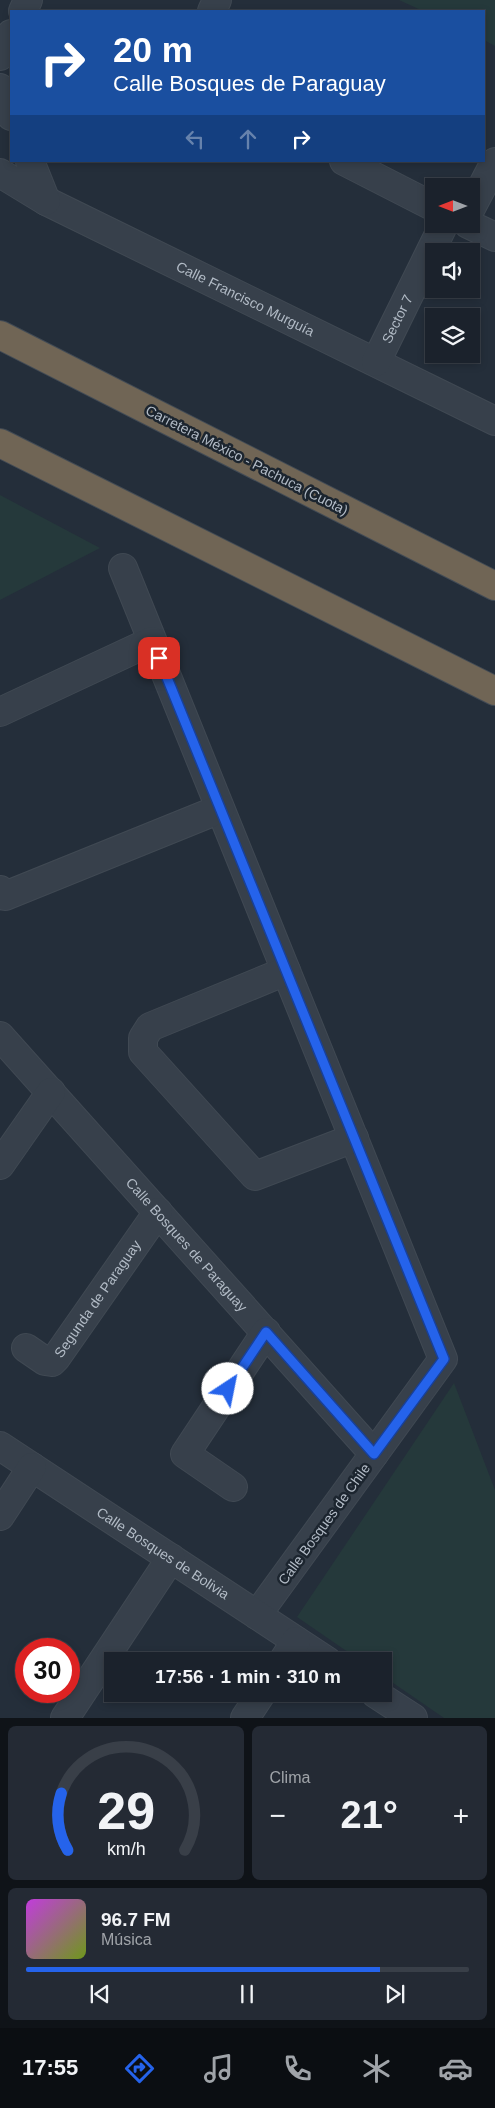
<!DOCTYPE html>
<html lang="es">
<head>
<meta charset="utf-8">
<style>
  body { margin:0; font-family:Helvetica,sans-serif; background:#242a34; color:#f1f3f6; height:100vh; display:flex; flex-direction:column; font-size:19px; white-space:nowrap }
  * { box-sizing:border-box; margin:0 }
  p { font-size:16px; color:#a0a4a9 }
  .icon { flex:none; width:28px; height:28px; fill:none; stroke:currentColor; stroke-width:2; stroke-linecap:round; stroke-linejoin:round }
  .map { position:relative; height:1718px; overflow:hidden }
  .sheet { display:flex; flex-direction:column; gap:8px; padding:8px; background:#0f1318; flex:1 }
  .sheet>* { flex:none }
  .hud { position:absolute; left:10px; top:10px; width:475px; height:152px; border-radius:0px; box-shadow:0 2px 8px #0003,0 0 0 1px #393f48; background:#1a4fa0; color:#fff; overflow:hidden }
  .needle { width:32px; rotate:270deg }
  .controls { position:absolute; left:425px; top:178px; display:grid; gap:10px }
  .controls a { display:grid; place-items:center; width:55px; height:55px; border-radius:0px; background:#1b222c; box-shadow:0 2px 8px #0003,0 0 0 1px #393f48; font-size:25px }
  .speed { position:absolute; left:15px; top:1638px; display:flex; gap:10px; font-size:25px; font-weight:700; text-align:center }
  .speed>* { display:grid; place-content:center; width:65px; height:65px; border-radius:50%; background:#1b222c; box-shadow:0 2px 8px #0003,0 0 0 1px #393f48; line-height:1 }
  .speed .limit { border:8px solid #d22; background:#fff; color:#111 }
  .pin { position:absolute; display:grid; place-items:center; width:42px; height:42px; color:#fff; margin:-21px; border-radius:10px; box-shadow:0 2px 8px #0006 }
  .me { position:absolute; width:55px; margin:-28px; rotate:34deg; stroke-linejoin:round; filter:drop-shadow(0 0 4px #0008) }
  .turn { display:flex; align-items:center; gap:18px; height:105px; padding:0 20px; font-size:22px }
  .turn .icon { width:65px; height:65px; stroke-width:2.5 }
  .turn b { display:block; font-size:35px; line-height:42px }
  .lanes { display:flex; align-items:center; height:48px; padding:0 20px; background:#0003; justify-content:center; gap:25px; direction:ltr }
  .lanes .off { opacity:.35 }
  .big { font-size:38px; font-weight:800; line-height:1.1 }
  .sheet .widget { flex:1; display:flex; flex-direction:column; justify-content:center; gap:8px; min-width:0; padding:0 18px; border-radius:8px; background:#242a34 }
  .sheet .dial { align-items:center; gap:0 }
  .dial svg { height:130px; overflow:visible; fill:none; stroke:#393f48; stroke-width:7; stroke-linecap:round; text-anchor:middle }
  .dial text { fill:#f1f3f6; stroke:none }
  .song { display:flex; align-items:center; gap:15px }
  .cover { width:60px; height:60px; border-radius:8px; background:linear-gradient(135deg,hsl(290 70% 55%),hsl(80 70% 35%)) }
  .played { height:5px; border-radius:2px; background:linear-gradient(90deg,#2563eb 80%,#393f48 80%) }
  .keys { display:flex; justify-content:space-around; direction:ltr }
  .heat { display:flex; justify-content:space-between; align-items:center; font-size:28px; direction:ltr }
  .sheet .tiles { flex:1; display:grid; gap:8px; grid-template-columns:1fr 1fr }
  .widget:last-child { grid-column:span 2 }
  .trip { position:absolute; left:104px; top:1652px; width:288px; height:50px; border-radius:0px; background:#1b222c; box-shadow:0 2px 8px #0003,0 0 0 1px #393f48; font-weight:800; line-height:50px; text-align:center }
  .tab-bar { display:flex; height:80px; justify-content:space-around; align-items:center; background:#0b0e12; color:#a0a4a9 }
  .tab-bar .icon { width:35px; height:35px }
  .tab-bar .current { color:#2563eb }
  .tab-bar b { font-size:22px; color:#f1f3f6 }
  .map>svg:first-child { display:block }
  .green { fill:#25393b }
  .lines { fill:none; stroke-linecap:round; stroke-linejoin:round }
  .minor-casing { stroke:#404953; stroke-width:30 }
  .tertiary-casing { stroke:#404953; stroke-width:30 }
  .motorway-casing { stroke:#424b55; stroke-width:30 }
  .minor { stroke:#37404b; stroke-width:28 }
  .tertiary { stroke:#37404b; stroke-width:28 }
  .motorway { stroke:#706555; stroke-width:28 }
  .route-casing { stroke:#184099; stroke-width:12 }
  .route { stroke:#2563eb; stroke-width:9 }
  .labels { text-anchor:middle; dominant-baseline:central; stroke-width:5; stroke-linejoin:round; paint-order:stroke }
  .street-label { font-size:14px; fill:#b2bbc6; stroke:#1c252f }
</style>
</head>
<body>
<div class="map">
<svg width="495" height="1718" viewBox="0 0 495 1718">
  <rect width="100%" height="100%" fill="#242e3a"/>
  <!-- green -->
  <path class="green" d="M399,0H495V46L484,40V11H423Z
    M0,495L100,548L0,600Z
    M454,1383L495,1490V1718H444L383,1676L382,1661H361L297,1617Z"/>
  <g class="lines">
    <defs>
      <g id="minor">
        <path d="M23,11L28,0"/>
        <path d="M212,11L217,0"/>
        <path d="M0,56L11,34"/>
        <path d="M344,161L434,207"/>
        <path id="s1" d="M46,201L495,421"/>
        <path d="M471,208L495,162"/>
        <path d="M468,224L495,237"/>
        <path id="s2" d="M376,362L444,224"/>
        <path d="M123,568L443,1359L257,1615"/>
        <path d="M0,712L152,641"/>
        <path d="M0,890L5,896L220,809"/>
        <path d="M286,971L150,1027L143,1038V1052L255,1176L354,1138"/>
        <path id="s3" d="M0,1036L374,1454"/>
        <path d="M0,1165L51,1092"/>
        <path id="s4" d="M26,1348L45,1361L52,1362L56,1358L158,1212"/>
        <path id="s5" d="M0,1446L327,1661"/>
        <path d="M233,1487L185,1454L266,1332"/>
        <path d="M0,1516L32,1467"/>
        <path d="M283,1661L296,1641"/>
        <path d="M376,1694L413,1718"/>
        <path d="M65,1718L171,1558"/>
        <path d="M245,1718L261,1694"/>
      </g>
      <path id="tertiary" d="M0,88L11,116
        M30,161L46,201
        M0,173L46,201"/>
      <path id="motorway" d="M0,335L495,586
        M0,443L495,691"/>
    </defs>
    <!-- minor casing -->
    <use href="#minor" class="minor-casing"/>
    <!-- tertiary casing -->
    <use href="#tertiary" class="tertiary-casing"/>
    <!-- motorway casing -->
    <use href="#motorway" class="motorway-casing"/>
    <!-- minor -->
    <use href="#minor" class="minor"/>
    <!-- tertiary -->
    <use href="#tertiary" class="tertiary"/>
    <!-- motorway -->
    <use href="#motorway" class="motorway"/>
  </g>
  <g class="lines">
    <defs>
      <path id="route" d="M159,658L444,1359L374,1454L266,1332L228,1389"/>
    </defs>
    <!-- route casing -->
    <use href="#route" class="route-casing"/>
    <!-- route -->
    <use href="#route" class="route"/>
  </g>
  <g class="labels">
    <!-- street labels -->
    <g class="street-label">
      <text stroke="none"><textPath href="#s1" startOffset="222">Calle Francisco Murguía</textPath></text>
      <text stroke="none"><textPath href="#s2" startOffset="48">Sector 7</textPath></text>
      <text transform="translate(247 460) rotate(27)">Carretera México - Pachuca (Cuota)</text>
      <text stroke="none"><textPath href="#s3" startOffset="280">Calle Bosques de Paraguay</textPath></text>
      <text stroke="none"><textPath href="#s4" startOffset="108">Segunda de Paraguay</textPath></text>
      <text transform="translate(324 1524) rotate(-54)">Calle Bosques de Chile</text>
      <text stroke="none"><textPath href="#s5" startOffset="195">Calle Bosques de Bolivia</textPath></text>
    </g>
  </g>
</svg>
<div class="controls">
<a><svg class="needle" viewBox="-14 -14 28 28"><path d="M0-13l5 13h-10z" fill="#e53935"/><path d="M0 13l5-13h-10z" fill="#a0a4a9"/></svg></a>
<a><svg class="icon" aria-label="sound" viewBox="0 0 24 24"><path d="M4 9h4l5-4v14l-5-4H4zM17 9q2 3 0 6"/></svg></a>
<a><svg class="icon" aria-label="layers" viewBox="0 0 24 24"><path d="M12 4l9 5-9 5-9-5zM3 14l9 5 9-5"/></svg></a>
</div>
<div class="speed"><div class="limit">30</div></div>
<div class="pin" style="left:159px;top:658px;background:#d93025"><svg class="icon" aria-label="arrive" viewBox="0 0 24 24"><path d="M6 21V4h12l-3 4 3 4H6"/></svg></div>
<svg class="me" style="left:228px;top:1389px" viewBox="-20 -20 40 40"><circle r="19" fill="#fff"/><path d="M0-13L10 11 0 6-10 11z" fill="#2563eb"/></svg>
<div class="trip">17:56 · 1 min · 310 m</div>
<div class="hud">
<div class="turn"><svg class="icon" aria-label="right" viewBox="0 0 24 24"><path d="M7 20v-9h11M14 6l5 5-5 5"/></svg><div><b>20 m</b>Calle Bosques de Paraguay</div></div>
<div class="lanes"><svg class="icon off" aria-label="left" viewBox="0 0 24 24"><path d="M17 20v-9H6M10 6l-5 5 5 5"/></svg><svg class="icon off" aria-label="ahead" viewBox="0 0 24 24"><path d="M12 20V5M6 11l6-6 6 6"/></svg><svg class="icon" aria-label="right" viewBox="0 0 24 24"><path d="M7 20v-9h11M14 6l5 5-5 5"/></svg></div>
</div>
</div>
<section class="sheet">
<div class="tiles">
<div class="widget dial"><svg viewBox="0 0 100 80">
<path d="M14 69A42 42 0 1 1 86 69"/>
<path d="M14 69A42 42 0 0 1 10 34" stroke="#2563eb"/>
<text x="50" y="56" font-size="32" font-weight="700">29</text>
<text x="50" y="72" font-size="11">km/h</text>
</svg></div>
<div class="widget"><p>Clima</p>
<div class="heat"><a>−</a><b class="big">21°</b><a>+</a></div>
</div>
<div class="widget">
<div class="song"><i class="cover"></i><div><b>96.7 FM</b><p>Música</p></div></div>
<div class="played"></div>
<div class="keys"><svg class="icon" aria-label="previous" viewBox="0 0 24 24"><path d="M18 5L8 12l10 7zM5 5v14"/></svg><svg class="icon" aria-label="pause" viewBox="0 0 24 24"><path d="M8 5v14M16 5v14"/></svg><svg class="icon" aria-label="next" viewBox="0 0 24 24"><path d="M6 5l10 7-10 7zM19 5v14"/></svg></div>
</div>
</div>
</section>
<nav class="tab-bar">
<b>17:55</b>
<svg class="icon current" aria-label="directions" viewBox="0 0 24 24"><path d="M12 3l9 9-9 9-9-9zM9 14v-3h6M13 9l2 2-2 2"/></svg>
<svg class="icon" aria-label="music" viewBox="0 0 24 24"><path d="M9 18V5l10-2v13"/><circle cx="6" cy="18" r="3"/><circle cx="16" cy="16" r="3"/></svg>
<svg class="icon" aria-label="phone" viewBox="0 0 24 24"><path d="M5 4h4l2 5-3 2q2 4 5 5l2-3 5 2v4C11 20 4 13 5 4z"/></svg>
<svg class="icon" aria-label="climate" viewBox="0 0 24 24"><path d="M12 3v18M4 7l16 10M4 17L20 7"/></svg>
<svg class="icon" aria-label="car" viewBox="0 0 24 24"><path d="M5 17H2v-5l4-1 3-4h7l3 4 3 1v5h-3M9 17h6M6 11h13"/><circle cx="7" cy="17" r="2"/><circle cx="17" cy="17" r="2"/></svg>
</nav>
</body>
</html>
